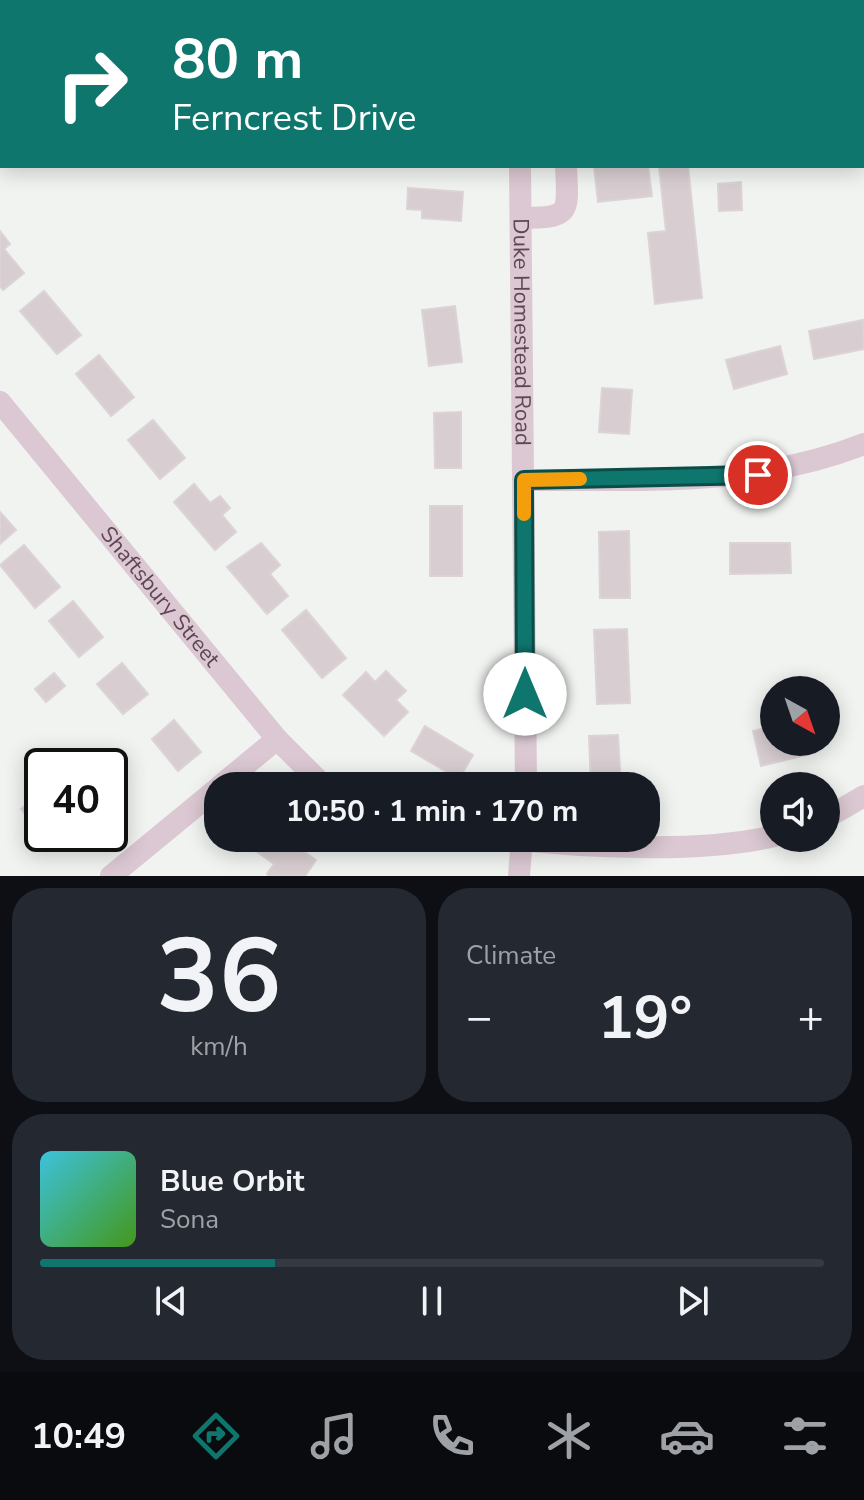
<!DOCTYPE html>
<html lang="en">
<head>
<meta charset="utf-8">
<style>
  body { margin:0; font-family:"Nunito Sans",sans-serif; background:#242831; color:#f1f3f6; height:100vh; display:flex; flex-direction:column; font-size:30px; white-space:nowrap }
  * { box-sizing:border-box; margin:0 }
  p { font-size:26px; color:#9ea1a6 }
  .icon { flex:none; width:44px; height:44px; fill:none; stroke:currentColor; stroke-width:2; stroke-linecap:round; stroke-linejoin:round }
  .map { position:relative; height:876px; overflow:hidden }
  .sheet { display:flex; flex-direction:column; gap:12px; padding:12px; background:#0d0f14; flex:1 }
  .sheet>* { flex:none }
  .guide { position:absolute; left:0px; top:0px; width:864px; height:168px; box-shadow:0 4px 20px #0003; background:#0f766e; color:#fff; overflow:hidden }
  .needle { width:52px; rotate:140deg }
  .fabs { position:absolute; left:760px; top:676px; display:grid; gap:16px }
  .fabs a { display:grid; place-items:center; width:80px; height:80px; border-radius:50%; background:#171b24; box-shadow:0 4px 20px #0003; font-size:40px }
  .speed { position:absolute; left:24px; top:748px; display:flex; gap:16px; font-size:40px; font-weight:700; text-align:center }
  .speed>* { display:grid; place-content:center; width:104px; height:104px; border-radius:50%; background:#171b24; box-shadow:0 4px 20px #0003; line-height:1 }
  .speed .limit { border:4px solid #111; border-radius:12px; background:#fff; color:#111 }
  .pin { position:absolute; display:grid; place-items:center; width:68px; height:68px; color:#fff; margin:-34px; border:4px solid #fff; border-radius:50%; box-shadow:0 2px 8px #0007 }
  .me { position:absolute; width:88px; margin:-44px; rotate:0deg; stroke-linejoin:round; filter:drop-shadow(0 0 6px #0008) }
  .turn { display:flex; align-items:center; gap:28px; height:168px; padding:0 40px; font-size:36px }
  .turn .icon { width:104px; height:104px; stroke-width:2.5 }
  .turn b { display:block; font-size:56px; line-height:68px }
  .big { font-size:60px; font-weight:700; line-height:1.1 }
  .sheet .card { flex:1; display:flex; flex-direction:column; justify-content:center; gap:12px; min-width:0; padding:0 28px; border-radius:32px; background:#242831 }
  .sheet .dial { align-items:center; gap:0 }
  .dial b { font-size:104px; line-height:1 }
  .song { display:flex; align-items:center; gap:24px }
  .cover { width:96px; height:96px; border-radius:12px; background:linear-gradient(135deg,hsl(190 70% 55%),hsl(100 70% 35%)) }
  .played { height:8px; border-radius:4px; background:linear-gradient(90deg,#0f766e 30%,#363941 30%) }
  .keys { display:flex; justify-content:space-around; direction:ltr }
  .heat { display:flex; justify-content:space-between; align-items:center; font-size:44px; direction:ltr }
  .sheet .tiles { flex:1; display:grid; gap:12px; grid-template-columns:1fr 1fr }
  .card:last-child { grid-column:span 2 }
  .trip { position:absolute; left:204px; top:772px; width:456px; height:80px; border-radius:32px; background:#171b24; box-shadow:0 4px 20px #0003; font-weight:700; line-height:80px; text-align:center }
  .menu { display:flex; height:128px; justify-content:space-around; align-items:center; background:#090b0e; color:#9ea1a6 }
  .menu .icon { width:56px; height:56px }
  .menu .active { color:#0f766e }
  .menu b { font-size:36px; color:#f1f3f6 }
  .map>svg:first-child { display:block }
  .building { fill:#d8ced2; stroke:#dcd3d6; stroke-width:2 }
  .lines { fill:none; stroke-linecap:round; stroke-linejoin:round }
  .minor { stroke:#dbc8d2; stroke-width:22 }
  .route-casing { stroke:#0a4d48; stroke-width:20 }
  .route { stroke:#0f766e; stroke-width:14 }
  .slow { stroke:#f59e0b; stroke-width:14 }
  .labels { text-anchor:middle; dominant-baseline:central; stroke-width:6; stroke-linejoin:round; paint-order:stroke }
  .street-label { font-size:22px; fill:#5f4653; stroke:#fff }
</style>
</head>
<body>
<div class="map">
<svg width="864" height="876" viewBox="0 0 864 876">
  <rect width="100%" height="100%" fill="#f0f3f0"/>
  <!-- building -->
  <path class="building" d="M594,166H648L652,196L598,202Z
    M659,166H688L702,298L655,304L648,233L666,231Z
    M741,182L742,210L719,211L718,184Z
    M408,188L463,192L461,221L422,218V210L407,209Z
    M0,231L10,244L4,249L24,273L3,290L0,286Z
    M44,291L81,335L57,354L20,311Z
    M455,306L462,362L429,366L422,310Z
    M863,320L864,349L814,359L809,331Z
    M780,346L787,374L734,389L726,360Z
    M99,355L134,397L111,416L76,374Z
    M602,388L632,390L629,434L599,432Z
    M461,412V468H435L434,413Z
    M153,420L185,458L160,479L128,440Z
    M194,484L210,503L220,496L230,508L222,515L236,532L215,550L174,502Z
    M430,506H462V576H430Z
    M0,512L16,530L0,544Z
    M629,531L630,598H600L599,532Z
    M261,543L280,565L270,574L288,596L267,614L227,567Z
    M730,543H790L791,573L730,574Z
    M24,545L60,587L35,608L0,565Z
    M73,601L103,637L79,657L49,621Z
    M306,610L346,658L322,678L282,630Z
    M627,629L630,703L597,704L594,630Z
    M122,663L148,694L123,714L97,684Z
    M386,671L406,691L396,700L408,712L384,736L343,695L366,672L375,682Z
    M54,673L65,686L46,702L35,689Z
    M174,720L201,752L178,771L152,739Z
    M425,726L473,755L459,779L411,751Z
    M774,726V742H807L810,754L761,766L753,731Z
    M618,735L621,786H591L589,736Z
    M37,796L42,802V834H53L46,839L21,809Z
    M260,838H284L316,860L305,876H269L267,874L274,864L253,849Z"/>
  <g class="lines">
    <!-- minor -->
    <g class="minor">
      <path d="M511,0L512,2"/>
      <path d="M96,2L105,0"/>
      <path d="M655,2L666,0"/>
      <path d="M0,24L2,23"/>
      <path id="s1" d="M520,166L526,786"/>
      <path d="M521,218C572,218 568,213 566,166"/>
      <path id="s2" d="M0,402L277,739L324,786"/>
      <path d="M524,480C640,479 754,488 864,444"/>
      <path d="M220,786L277,739"/>
      <path d="M826,818L864,796"/>
      <path d="M502,838C579,847 700,854 774,836"/>
      <path d="M111,876L218,788"/>
      <path d="M519,876L522,838"/>
    </g>
  </g>
  <g class="lines">
    <defs>
      <path id="route" d="M525,694L524,480L758,475"/>
    </defs>
    <!-- route casing -->
    <use href="#route" class="route-casing"/>
    <!-- route -->
    <use href="#route" class="route"/>
    <!-- slow -->
    <path class="slow" d="M524,514V480L580,479"/>
  </g>
  <g class="labels">
    <!-- street labels -->
    <g class="street-label">
      <text stroke="none"><textPath href="#s1" startOffset="166">Duke Homestead Road</textPath></text>
      <text stroke="none"><textPath href="#s2" startOffset="252">Shaftsbury Street</textPath></text>
    </g>
  </g>
</svg>
<div class="fabs">
<a><svg class="needle" viewBox="-14 -14 28 28"><path d="M0-13l5 13h-10z" fill="#e53935"/><path d="M0 13l5-13h-10z" fill="#9ea1a6"/></svg></a>
<a><svg class="icon" aria-label="sound" viewBox="0 0 24 24"><path d="M4 9h4l5-4v14l-5-4H4zM17 9q2 3 0 6"/></svg></a>
</div>
<div class="speed"><div class="limit">40</div></div>
<div class="pin" style="left:758px;top:475px;background:#d93025"><svg class="icon" aria-label="arrive" viewBox="0 0 24 24"><path d="M6 21V4h12l-3 4 3 4H6"/></svg></div>
<svg class="me" style="left:525px;top:694px" viewBox="-20 -20 40 40"><circle r="19" fill="#fff"/><path d="M0-13L10 11 0 6-10 11z" fill="#0f766e"/></svg>
<div class="trip">10:50 · 1 min · 170 m</div>
<div class="guide">
<div class="turn"><svg class="icon" aria-label="right" viewBox="0 0 24 24"><path d="M7 20v-9h11M14 6l5 5-5 5"/></svg><div><b>80 m</b>Ferncrest Drive</div></div>
</div>
</div>
<section class="sheet">
<div class="tiles">
<div class="card dial"><b>36</b><p>km/h</p></div>
<div class="card"><p>Climate</p>
<div class="heat"><a>−</a><b class="big">19°</b><a>+</a></div>
</div>
<div class="card">
<div class="song"><i class="cover"></i><div><b>Blue Orbit</b><p>Sona</p></div></div>
<div class="played"></div>
<div class="keys"><svg class="icon" aria-label="previous" viewBox="0 0 24 24"><path d="M18 5L8 12l10 7zM5 5v14"/></svg><svg class="icon" aria-label="pause" viewBox="0 0 24 24"><path d="M8 5v14M16 5v14"/></svg><svg class="icon" aria-label="next" viewBox="0 0 24 24"><path d="M6 5l10 7-10 7zM19 5v14"/></svg></div>
</div>
</div>
</section>
<nav class="menu">
<b>10:49</b>
<svg class="icon active" aria-label="directions" viewBox="0 0 24 24"><path d="M12 3l9 9-9 9-9-9zM9 14v-3h6M13 9l2 2-2 2"/></svg>
<svg class="icon" aria-label="music" viewBox="0 0 24 24"><path d="M9 18V5l10-2v13"/><circle cx="6" cy="18" r="3"/><circle cx="16" cy="16" r="3"/></svg>
<svg class="icon" aria-label="phone" viewBox="0 0 24 24"><path d="M5 4h4l2 5-3 2q2 4 5 5l2-3 5 2v4C11 20 4 13 5 4z"/></svg>
<svg class="icon" aria-label="climate" viewBox="0 0 24 24"><path d="M12 3v18M4 7l16 10M4 17L20 7"/></svg>
<svg class="icon" aria-label="car" viewBox="0 0 24 24"><path d="M5 17H2v-5l4-1 3-4h7l3 4 3 1v5h-3M9 17h6M6 11h13"/><circle cx="7" cy="17" r="2"/><circle cx="17" cy="17" r="2"/></svg>
<svg class="icon" aria-label="filters" viewBox="0 0 24 24"><path d="M4 7h16M4 17h16"/><circle cx="9" cy="7" r="2"/><circle cx="15" cy="17" r="2"/></svg>
</nav>
</body>
</html>
